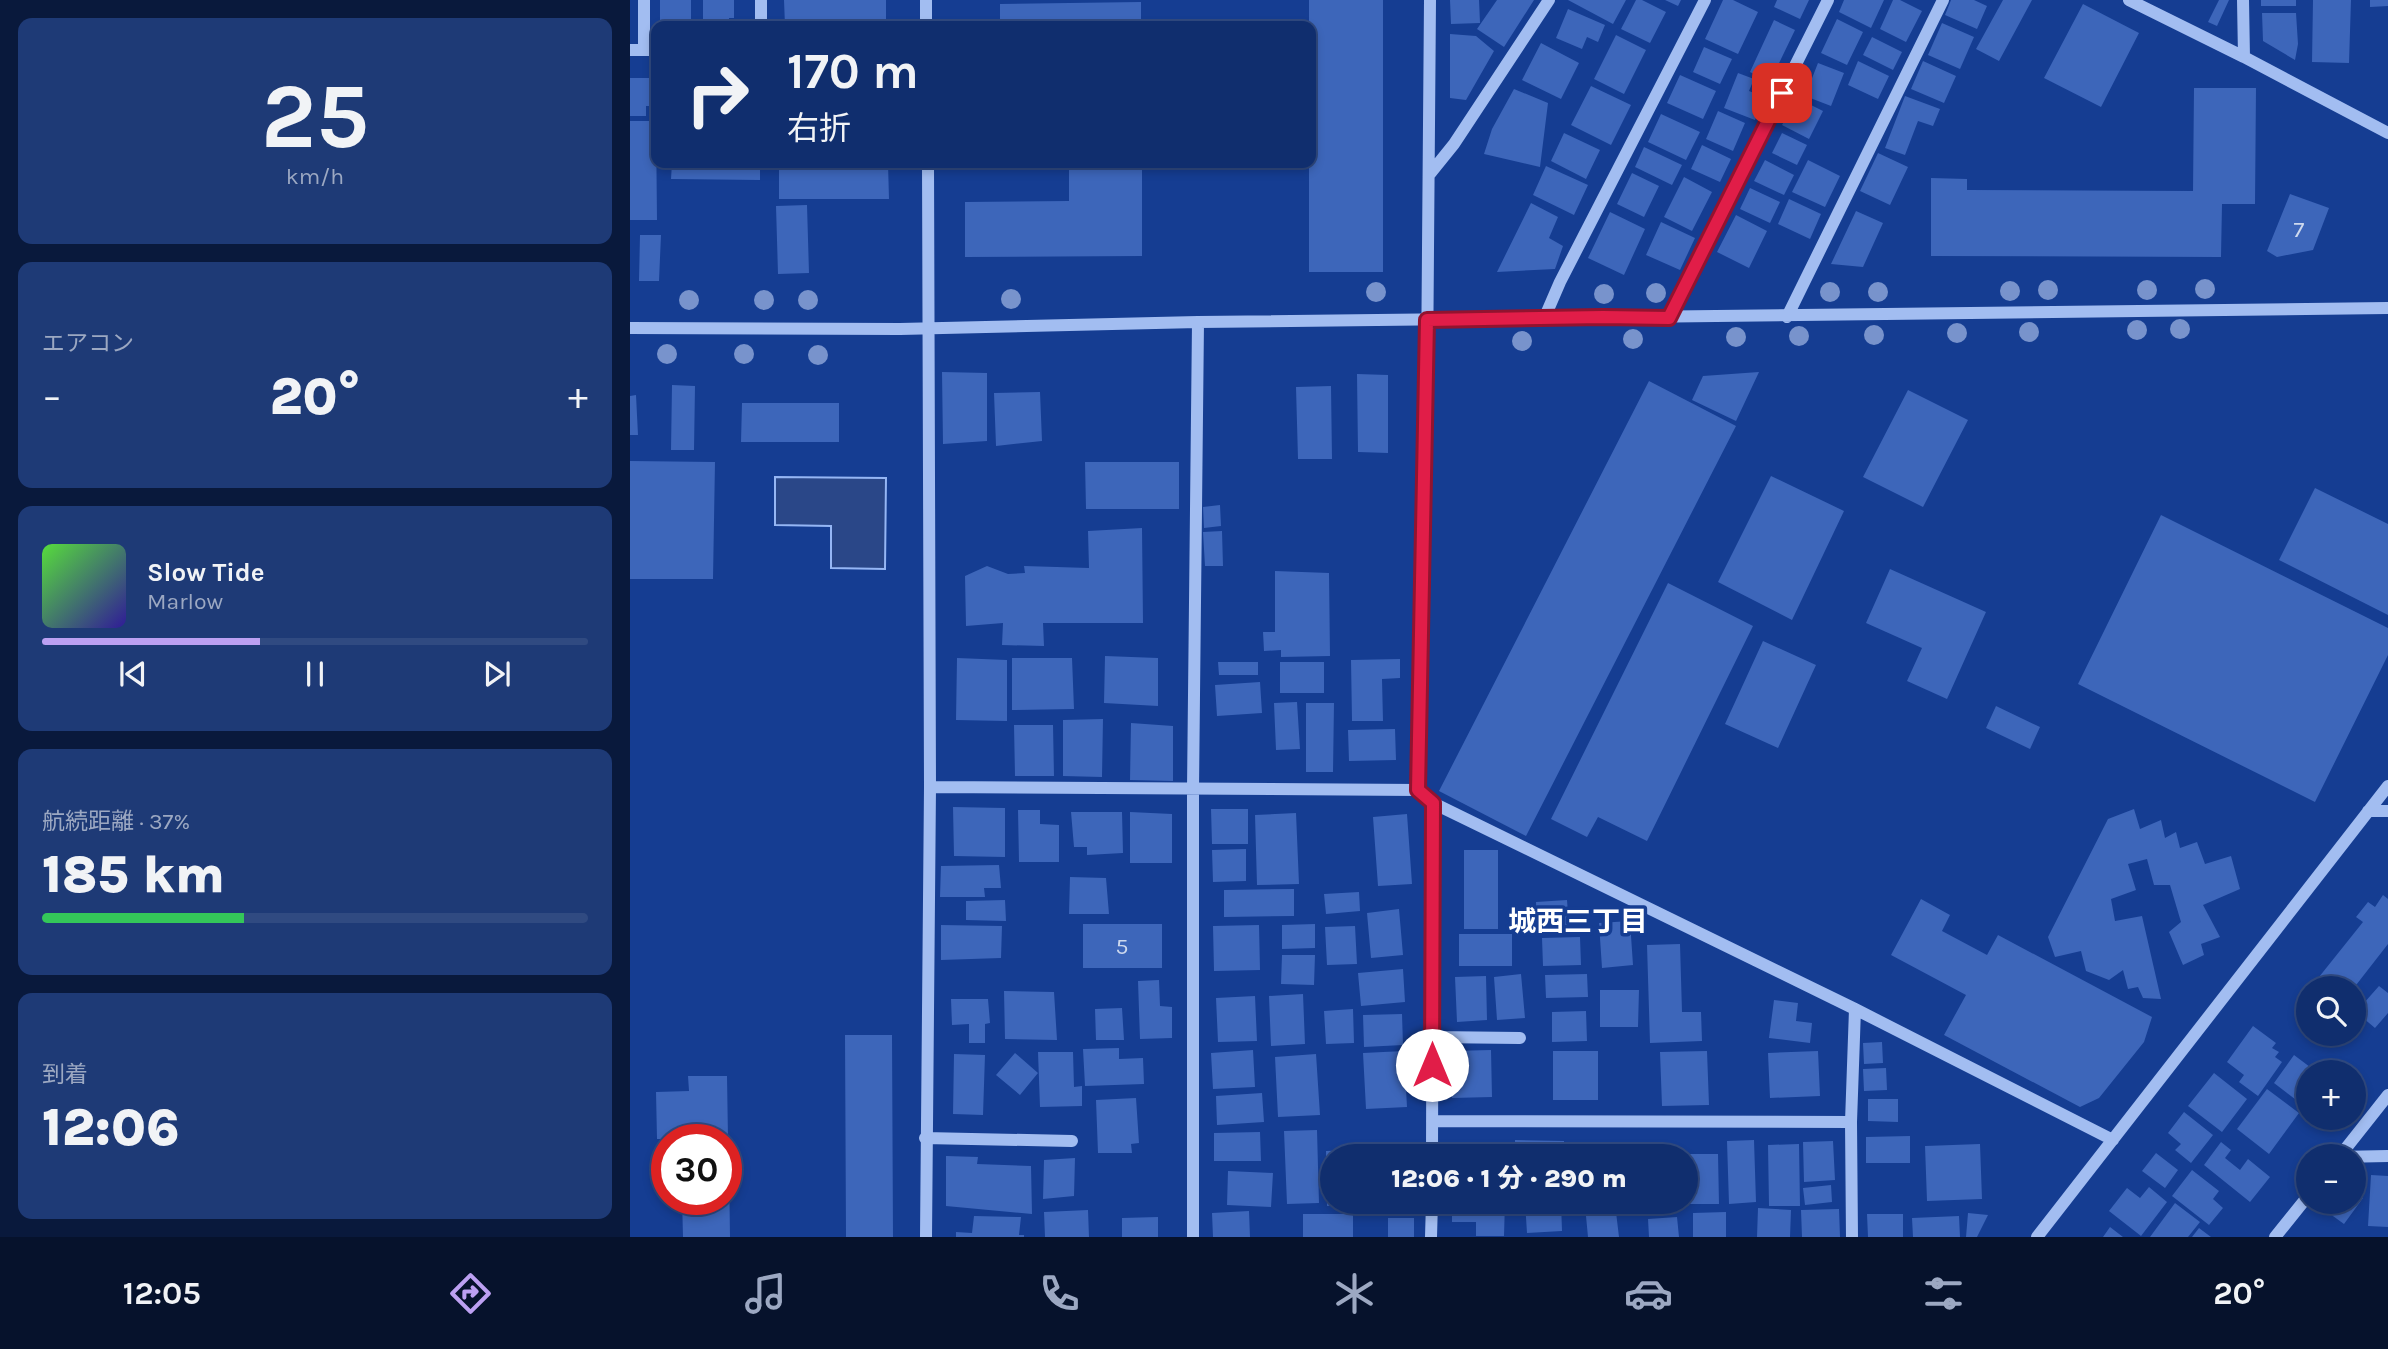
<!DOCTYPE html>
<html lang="ja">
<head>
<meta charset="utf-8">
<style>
  body { margin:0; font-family:Karla,"Noto Sans JP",sans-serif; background:#1e3a76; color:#f1f3f6; height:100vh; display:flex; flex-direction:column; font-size:26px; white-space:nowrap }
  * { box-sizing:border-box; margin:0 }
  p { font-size:23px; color:#9ca8c2 }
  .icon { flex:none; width:38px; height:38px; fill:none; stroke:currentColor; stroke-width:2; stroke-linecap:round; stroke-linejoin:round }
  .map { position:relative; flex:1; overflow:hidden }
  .side { display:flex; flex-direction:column; gap:18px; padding:18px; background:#09193c; width:630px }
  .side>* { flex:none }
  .banner { position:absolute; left:21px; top:21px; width:665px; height:147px; border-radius:14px; box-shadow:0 4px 10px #0003,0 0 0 2px #304a81; background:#102e6e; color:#f1f3f6; overflow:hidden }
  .tools { position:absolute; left:1666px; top:976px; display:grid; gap:14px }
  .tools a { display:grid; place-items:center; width:70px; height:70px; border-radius:50%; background:#102e6e; box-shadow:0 4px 10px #0003,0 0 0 2px #304a81; font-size:35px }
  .speed { position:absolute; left:21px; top:1124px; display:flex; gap:14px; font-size:35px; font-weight:700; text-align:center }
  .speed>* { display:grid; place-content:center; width:91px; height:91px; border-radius:50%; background:#102e6e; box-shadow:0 4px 10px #0003,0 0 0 2px #304a81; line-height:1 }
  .speed .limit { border:10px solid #d22; background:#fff; color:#111 }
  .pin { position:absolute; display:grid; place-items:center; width:60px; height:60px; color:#fff; margin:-30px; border-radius:14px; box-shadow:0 4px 10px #0006 }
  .me { position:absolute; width:77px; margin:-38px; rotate:0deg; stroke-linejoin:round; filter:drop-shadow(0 0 5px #0008) }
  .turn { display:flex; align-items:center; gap:24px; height:147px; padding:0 21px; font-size:32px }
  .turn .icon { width:91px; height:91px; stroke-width:2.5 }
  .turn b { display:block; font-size:49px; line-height:60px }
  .big { font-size:52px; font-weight:800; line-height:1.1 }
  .side .card { flex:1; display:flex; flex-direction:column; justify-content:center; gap:10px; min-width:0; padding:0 24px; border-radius:14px; background:#1e3a76 }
  .side .dial { align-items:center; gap:0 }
  .dial b { font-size:91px; line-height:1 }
  .song { display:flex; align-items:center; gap:21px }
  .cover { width:84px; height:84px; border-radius:10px; background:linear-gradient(135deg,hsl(110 70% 55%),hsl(250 70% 35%)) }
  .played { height:7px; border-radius:4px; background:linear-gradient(90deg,#bca0f2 40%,#304a81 40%) }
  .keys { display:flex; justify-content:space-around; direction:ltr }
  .heat { display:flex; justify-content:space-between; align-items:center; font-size:38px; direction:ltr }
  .charge { height:10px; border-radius:5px; background:linear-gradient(90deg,#34c759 37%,#304a81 0) }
  .trip { position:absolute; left:690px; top:1144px; width:378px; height:70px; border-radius:35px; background:#102e6e; box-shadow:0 4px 10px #0003,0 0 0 2px #304a81; font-weight:800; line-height:70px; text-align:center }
  .tab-bar { display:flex; height:112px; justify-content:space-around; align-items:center; background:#06122c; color:#9ca8c2 }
  .tab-bar .icon { width:49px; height:49px }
  .tab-bar .active { color:#bca0f2 }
  .tab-bar b { font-size:32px; color:#f1f3f6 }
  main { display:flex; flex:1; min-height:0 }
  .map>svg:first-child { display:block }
  .water { fill:#2a4788; stroke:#95b6f4; stroke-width:2 }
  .building { fill:#3d66ba }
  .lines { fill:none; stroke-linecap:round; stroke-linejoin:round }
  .minor { stroke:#a2bdf1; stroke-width:12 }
  .tree { fill:#7893cc }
  .route-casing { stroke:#92132f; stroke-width:18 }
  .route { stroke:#e11d48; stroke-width:12 }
  .labels { text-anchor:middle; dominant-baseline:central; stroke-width:7; stroke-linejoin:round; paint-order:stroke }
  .number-label { font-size:23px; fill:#ced9ee }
  .neighbourhood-label { font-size:28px; font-weight:bold; fill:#fff; stroke:#153d92 }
</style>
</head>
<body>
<main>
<section class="side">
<div class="card dial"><b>25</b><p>km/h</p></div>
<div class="card"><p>エアコン</p>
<div class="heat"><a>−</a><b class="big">20°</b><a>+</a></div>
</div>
<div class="card">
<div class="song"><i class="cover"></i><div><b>Slow Tide</b><p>Marlow</p></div></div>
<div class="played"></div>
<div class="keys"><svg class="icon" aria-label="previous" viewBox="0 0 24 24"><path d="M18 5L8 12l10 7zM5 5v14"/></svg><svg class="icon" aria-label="pause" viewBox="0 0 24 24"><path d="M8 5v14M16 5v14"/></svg><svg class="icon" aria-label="next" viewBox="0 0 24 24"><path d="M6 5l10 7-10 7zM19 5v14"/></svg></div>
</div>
<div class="card"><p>航続距離 · 37%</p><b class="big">185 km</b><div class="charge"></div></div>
<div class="card"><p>到着</p><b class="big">12:06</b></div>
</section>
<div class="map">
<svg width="1758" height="1237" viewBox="0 0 1758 1237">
  <rect width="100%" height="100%" fill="#153d92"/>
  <!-- water -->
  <path class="water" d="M145,477L256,478L255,569L201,568V526L145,525Z"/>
  <!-- building -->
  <path class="building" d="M30,0H61V24H55V26H30Z
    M73,0H104V18H99V26H73Z
    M154,0H256V26H155Z
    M679,0H753V272H679Z
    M820,0H849L850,23L821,24Z
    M867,0H904L874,47L847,29Z
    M938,0H996L983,24Z
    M1006,0H1012L1036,12L1020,43L991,29Z
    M1035,0H1051L1048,6Z
    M1093,0H1103L1128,12L1108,54L1075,39Z
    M1147,0H1179L1170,19L1144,7Z
    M1214,0H1254L1241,28L1209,12Z
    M1263,0H1270L1292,11L1276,42L1250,29Z
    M1321,0H1344L1357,6L1347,29L1315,15Z
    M1373,0H1402L1369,61L1346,49Z
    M1589,0H1599L1587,26L1578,22Z
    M1631,0H1666V6H1631Z
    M1683,0H1721L1719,63L1682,62Z
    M1740,0H1758V6L1740,7Z
    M511,2V26H370V4Z
    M1453,4L1509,33L1471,107L1414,78Z
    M938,9L975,25L968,42L957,37L952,49L926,38Z
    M1632,13H1666L1668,44L1665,60L1633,41Z
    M1207,19L1233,32L1217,65L1191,53Z
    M1144,20L1165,30L1140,82L1120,72Z
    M1312,23L1344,37L1330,69L1298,55Z
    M820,34L846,36L864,51L836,100L820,98Z
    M986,35L1016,50L994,94L964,79Z
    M1242,37L1272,52L1263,70L1233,55Z
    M911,43L949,63L931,99L892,80Z
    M1074,47L1102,59L1090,84L1063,72Z
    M1228,61L1259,76L1248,99L1218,85Z
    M1293,61L1326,76L1314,103L1281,89Z
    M1188,63L1214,73L1201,106L1175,96Z
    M1108,73L1124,79L1119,91L1134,97L1125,120L1094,108Z
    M1050,75L1086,91L1073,119L1037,103Z
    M0,78H26V106H16V116H0Z
    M961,86L1001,105L981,145L941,125Z
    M1564,88H1626L1625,204H1592L1591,257L1301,256V178L1337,179V190L1563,191Z
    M884,89L918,103L910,167L854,154L862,129Z
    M1275,96L1310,109L1303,126L1288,121L1275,155L1255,148Z
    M1167,98L1193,111L1179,139L1152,125Z
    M1088,111L1115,123L1103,151L1076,139Z
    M1031,114L1070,132L1056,160L1018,142Z
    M0,121H26L27,220H0Z
    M934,133L970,150L956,179L921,161Z
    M1152,133L1177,145L1167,165L1142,153Z
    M1072,145L1101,159L1090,182L1061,169Z
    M1014,147L1052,165L1042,185L1005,167Z
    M1248,153L1278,167L1260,205L1230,191Z
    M1135,160L1164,175L1154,195L1124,181Z
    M1178,160L1210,176L1195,207L1162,192Z
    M42,163H130V180L41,179Z
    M149,163H258L259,199H149Z
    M439,163H512V256L335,257V202L439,201Z
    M916,166L958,185L944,215L903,195Z
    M1002,173L1029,186L1014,217L987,204Z
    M1054,177L1082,192L1062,231L1034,217Z
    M1120,188L1150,202L1140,223L1110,209Z
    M1660,194L1699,208L1683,250L1647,257L1637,251Z
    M1159,199L1191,214L1180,239L1148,224Z
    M901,203L928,217L919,238L933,246L925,269L867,272Z
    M177,205L179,273L148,274L146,206Z
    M1226,211L1253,223L1233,267L1201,264Z
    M980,212L1015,229L994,275L958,258Z
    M1106,215L1137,231L1119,268L1087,252Z
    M1031,222L1065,238L1050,270L1016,255Z
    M10,235H31L29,281H9Z
    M312,372L357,373V441L313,444Z
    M1129,372L1106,421L1062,400L1073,376Z
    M727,374L758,375V453L728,452Z
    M1019,381L1106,426L896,836L809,791Z
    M42,385L65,386L64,450H41Z
    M701,386L702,459H668L666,387Z
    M1278,390L1338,420L1293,507L1233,477Z
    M410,392L412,441L366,446L364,393Z
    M6,395L8,435H0V396Z
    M112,403H209V442H111Z
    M0,461L85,462L83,579H0Z
    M455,462H549V509H456Z
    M1141,476L1214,511L1162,620L1088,582Z
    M1685,488L1758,524V615L1649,560Z
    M590,505L591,526L574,528L573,507Z
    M1531,515L1758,628V655L1685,802L1448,684Z
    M512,528L513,623H413L414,646L372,645L373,623L336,626L335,576L357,566L378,574L395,573L394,566L459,568L458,531Z
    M592,531L593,566H575L573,532Z
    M1260,569L1356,612L1317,699L1277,681L1292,648L1236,623Z
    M645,571L699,573L700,656L651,657V650L634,651L633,632H645Z
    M1038,583L1123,626L1017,841L968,817L957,837L921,819Z
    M1133,641L1186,665L1148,748L1095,724Z
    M475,656L528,658V706L474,703Z
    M327,658L377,660V721L326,720Z
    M382,658H442L444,709L382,710Z
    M770,659V678L752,679L753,721H722L721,660Z
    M588,662H628V675H589Z
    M650,662H694V693H650Z
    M630,682L632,713L587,716L585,685Z
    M667,702L670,749L646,750L644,703Z
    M676,703H704L703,772H676Z
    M1366,706L1410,727L1400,749L1356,728Z
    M473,719L472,777L433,776V720Z
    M501,723L543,726V781L500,780Z
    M384,725H423L424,776H385Z
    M765,729L766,760L719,761L718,730Z
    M323,807L375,808V857L324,856Z
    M581,809H618V844H582Z
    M1504,809L1510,829L1531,820L1535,838L1546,832L1550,848L1567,842L1575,864L1601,856L1610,889L1573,905L1590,937L1571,944L1574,955L1553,965L1539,932L1551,922L1540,885H1524L1517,859L1498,864L1506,890L1481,899L1485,921L1512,916L1531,999L1513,998L1508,987L1498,989L1493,970L1479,980L1456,971L1451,951L1425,957L1418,937L1478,819Z
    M388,810H410V824L429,825V862H389Z
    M441,812H492L493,853L457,855V847H444Z
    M500,812L542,814V863H500Z
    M666,813L669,884L627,885L625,815Z
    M777,814L782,884L748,886L743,817Z
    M616,849V881L583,882L582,850Z
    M834,850H868V929H834Z
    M369,865L371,888H354L355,897H310L311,866Z
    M440,877L476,878L479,914H439Z
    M664,889V916L594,917V890Z
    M729,892L730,911L696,914L694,894Z
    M1753,895L1758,899V944L1723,989H1704L1689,977L1733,922L1726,917L1738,902L1745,907Z
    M1291,899L1320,915L1312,931L1357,955L1368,935L1522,1017L1514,1042L1469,1098L1450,1107L1314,1035L1336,995L1261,955Z
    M375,900L376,921L336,920V901Z
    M937,900L939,927L907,929L906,902Z
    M769,909L773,955L741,958L737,913Z
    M1000,921L1003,965L972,968L969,923Z
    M453,924H532V968H453Z
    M685,924V948L652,949V925Z
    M311,925L372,926L371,958L311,960Z
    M629,925L630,970L584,971L583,926Z
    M725,926L727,964L697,965L695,927Z
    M829,934H882V966H829Z
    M950,937L951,965L913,966L912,938Z
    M1050,944L1052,1012H1071L1072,1041L1020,1043L1017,945Z
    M652,955H685L684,985L651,984Z
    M773,969L775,1002L731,1006L728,973Z
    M891,974L895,1018L867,1020L864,977Z
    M957,974L958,997L916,998L915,975Z
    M856,976L857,1020L827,1022L825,977Z
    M529,980L530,1006L542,1007V1038L510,1039L508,981Z
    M1749,986L1758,993V1013L1745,1028L1726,1012Z
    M970,990H1009L1008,1027H970Z
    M374,991L424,992L427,1040L375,1039Z
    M673,994L675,1044L641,1046L639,996Z
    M625,996L627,1041L588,1042L586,998Z
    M321,999H358L360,1023L355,1024V1043H339V1024L322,1025Z
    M1144,1000L1168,1003L1166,1021L1182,1023L1180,1043L1139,1038Z
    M492,1008L494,1040H466L465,1009Z
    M723,1009L724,1043L696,1044L694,1011Z
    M956,1011L957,1041L922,1042V1012Z
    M772,1014L773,1045L734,1047L733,1015Z
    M1623,1026L1646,1043L1642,1048L1649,1052L1645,1057L1652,1062L1628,1096L1609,1082L1614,1075L1597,1062Z
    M215,1035H262L263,1237H216Z
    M1252,1042L1253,1063L1234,1064L1233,1043Z
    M489,1048V1059L513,1058L514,1084L455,1086L453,1049Z
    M623,1050L625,1087L583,1089L581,1053Z
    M861,1050L862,1097L822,1098V1051Z
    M774,1051L777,1107L736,1109L733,1053Z
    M923,1051H968V1100H923Z
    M1077,1051L1079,1105L1032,1106L1030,1052Z
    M1188,1051L1190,1096L1140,1098L1138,1053Z
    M408,1052H443L444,1087L452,1086V1106L410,1107Z
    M385,1053L408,1073L390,1095L366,1075Z
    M324,1054L355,1055L353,1115L323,1114Z
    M686,1054L690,1115L648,1117L645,1057Z
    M1664,1055L1688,1073H1678V1109L1644,1083Z
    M1256,1068L1257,1090L1234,1091L1233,1069Z
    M1584,1073L1617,1099L1592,1132L1558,1106Z
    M58,1076H97L98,1139H27L26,1092L59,1091Z
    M1637,1089L1669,1113L1639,1154L1607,1129Z
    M632,1093L634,1122L587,1125L586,1096Z
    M506,1098L509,1143L501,1144L502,1153H468L466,1100Z
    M1238,1099H1268V1122L1238,1121Z
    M1554,1112L1583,1135L1561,1163L1545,1150L1551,1144L1538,1133Z
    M687,1130L689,1203L657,1204L654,1131Z
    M630,1132L631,1161H584V1133Z
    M1280,1136V1163H1236V1137Z
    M885,1140L934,1141V1157H885Z
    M1124,1140L1126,1202L1099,1204L1097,1141Z
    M1203,1141L1205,1180L1174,1182L1173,1142Z
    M868,1142L869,1157H820V1143Z
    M1591,1142L1601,1150L1595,1158L1610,1170L1618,1159L1640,1177L1620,1202L1574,1165Z
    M785,1143V1157H734V1144Z
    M1169,1144L1170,1206H1139L1138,1145Z
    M1350,1144L1352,1199L1297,1201L1295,1146Z
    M725,1150V1157H702V1202H725V1205L697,1206L696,1151Z
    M1526,1153L1548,1170L1535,1188L1512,1171Z
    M1055,1154H1088L1089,1204H1055Z
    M316,1156L348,1157L347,1164L401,1166L402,1214L316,1206Z
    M445,1158L444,1196L413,1199L414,1160Z
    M96,1165H99L100,1237H53L52,1199H96Z
    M1562,1170L1589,1191L1583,1199L1593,1208L1579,1225L1542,1196Z
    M598,1171L643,1173L641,1207L597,1205Z
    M1741,1175L1758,1176V1227L1738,1226Z
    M1724,1178L1732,1185L1726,1193L1733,1198L1714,1224L1696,1211L1702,1202H1724Z
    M1201,1185L1202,1202L1175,1205L1173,1188Z
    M1519,1187L1537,1202L1511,1236L1479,1211L1497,1188L1510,1198Z
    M736,1202H769V1207L736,1208Z
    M822,1202H875L874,1236H846V1222H822Z
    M895,1202H931L932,1231L897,1233Z
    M953,1202H982L983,1205L953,1209Z
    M1545,1203L1570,1222L1558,1237H1520Z
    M1128,1208L1161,1210L1160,1237H1127Z
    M1209,1209L1210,1237H1172L1171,1210Z
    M458,1210L459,1237H415L414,1212Z
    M619,1211L620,1237H583L582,1213Z
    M986,1212L989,1237H958L956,1216Z
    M1096,1212V1237H1063V1213Z
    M1338,1213L1358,1215L1347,1237H1336Z
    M673,1214H723V1237H673Z
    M1237,1214H1273V1237H1238Z
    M344,1216L391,1217L389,1235H394V1237H326V1232L342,1233Z
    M1329,1216L1330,1237H1283L1282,1218Z
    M528,1217V1237H492V1218Z
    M1047,1217L1049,1237H1019L1018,1219Z
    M758,1218H784V1237H758Z
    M1480,1227L1493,1237H1473Z
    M1569,1228L1581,1237H1562Z"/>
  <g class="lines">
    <!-- minor -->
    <path class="minor" d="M296,0V26
      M1499,0L1614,57L1758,133
      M1613,0L1614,57
      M131,26V0
      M0,50H26
      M14,50V0
      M799,175L824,144L919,0
      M1157,317L1313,0
      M1039,318L1198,0
      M914,319L930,282L1075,0
      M0,328L270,329L568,322L1758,308
      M300,787L788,790L803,803L1225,1009L1483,1140
      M788,790L797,374L800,0
      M1738,811H1758
      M802,1037L890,1038
      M802,1121L1221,1122
      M295,1138L442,1141
      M802,1157L803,803
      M1709,1157L1758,1095
      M1709,1157L1758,1156
      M296,1237L300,787L298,163
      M563,1237V789L568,322
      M801,1237L802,1202
      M1222,1237L1221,1122L1225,1009
      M1407,1237L1758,786
      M1645,1237L1678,1196"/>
  </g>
  <!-- trees -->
  <g class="tree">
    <circle cx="1575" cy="289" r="10"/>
    <circle cx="1418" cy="290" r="10"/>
    <circle cx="1517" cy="290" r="10"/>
    <circle cx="1380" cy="291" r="10"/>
    <circle cx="746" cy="292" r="10"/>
    <circle cx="1200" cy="292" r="10"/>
    <circle cx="1248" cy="292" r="10"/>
    <circle cx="1026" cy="293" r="10"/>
    <circle cx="974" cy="294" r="10"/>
    <circle cx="381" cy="299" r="10"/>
    <circle cx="59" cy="300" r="10"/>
    <circle cx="134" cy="300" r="10"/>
    <circle cx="178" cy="300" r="10"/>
    <circle cx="1550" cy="329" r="10"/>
    <circle cx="1507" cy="330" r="10"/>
    <circle cx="1399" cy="332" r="10"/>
    <circle cx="1327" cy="333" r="10"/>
    <circle cx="1244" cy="335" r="10"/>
    <circle cx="1169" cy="336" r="10"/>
    <circle cx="1106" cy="337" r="10"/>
    <circle cx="1003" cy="339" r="10"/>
    <circle cx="892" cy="341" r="10"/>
    <circle cx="37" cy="354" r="10"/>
    <circle cx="114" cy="354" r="10"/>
    <circle cx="188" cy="355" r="10"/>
  </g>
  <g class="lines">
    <defs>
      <path id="route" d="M802,1065L803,803L788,790L797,320L973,317L1039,318L1152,93"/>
    </defs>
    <!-- route casing -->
    <use href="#route" class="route-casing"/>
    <!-- route -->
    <use href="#route" class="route"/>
  </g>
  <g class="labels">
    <!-- number labels -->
    <g class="number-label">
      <text x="1669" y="229">7</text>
      <text x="492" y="946">5</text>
    </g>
    <!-- neighbourhood labels -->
    <g class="neighbourhood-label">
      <text x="948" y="921">城西三丁目</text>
    </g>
  </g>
</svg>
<div class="tools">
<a><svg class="icon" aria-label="search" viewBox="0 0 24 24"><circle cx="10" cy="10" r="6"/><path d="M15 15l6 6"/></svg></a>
<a>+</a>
<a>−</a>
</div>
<div class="speed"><div class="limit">30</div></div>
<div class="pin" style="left:1152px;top:93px;background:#d93025"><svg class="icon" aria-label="arrive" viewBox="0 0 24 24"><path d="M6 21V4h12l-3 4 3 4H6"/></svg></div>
<svg class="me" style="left:802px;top:1065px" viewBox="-20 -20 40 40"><circle r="19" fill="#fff"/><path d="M0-13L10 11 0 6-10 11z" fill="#e11d48"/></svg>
<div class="trip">12:06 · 1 分 · 290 m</div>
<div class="banner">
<div class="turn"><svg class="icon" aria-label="right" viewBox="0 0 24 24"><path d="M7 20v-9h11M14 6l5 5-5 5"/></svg><div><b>170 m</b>右折</div></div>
</div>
</div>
</main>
<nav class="tab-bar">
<b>12:05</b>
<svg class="icon active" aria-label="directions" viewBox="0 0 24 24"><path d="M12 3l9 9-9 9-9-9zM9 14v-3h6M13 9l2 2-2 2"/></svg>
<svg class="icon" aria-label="music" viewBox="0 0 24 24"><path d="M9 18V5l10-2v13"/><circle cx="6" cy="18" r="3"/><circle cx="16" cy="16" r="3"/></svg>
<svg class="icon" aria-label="phone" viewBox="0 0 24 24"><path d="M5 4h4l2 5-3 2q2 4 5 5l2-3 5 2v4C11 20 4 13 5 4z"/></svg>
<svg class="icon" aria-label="climate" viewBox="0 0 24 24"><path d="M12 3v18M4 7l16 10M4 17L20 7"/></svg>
<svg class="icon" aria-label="car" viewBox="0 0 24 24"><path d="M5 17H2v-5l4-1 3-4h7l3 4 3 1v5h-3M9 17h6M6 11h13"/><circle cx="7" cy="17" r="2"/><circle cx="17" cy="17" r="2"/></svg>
<svg class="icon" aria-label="filters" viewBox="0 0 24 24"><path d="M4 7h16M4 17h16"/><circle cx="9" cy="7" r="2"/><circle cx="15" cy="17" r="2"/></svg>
<b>20°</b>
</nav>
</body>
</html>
